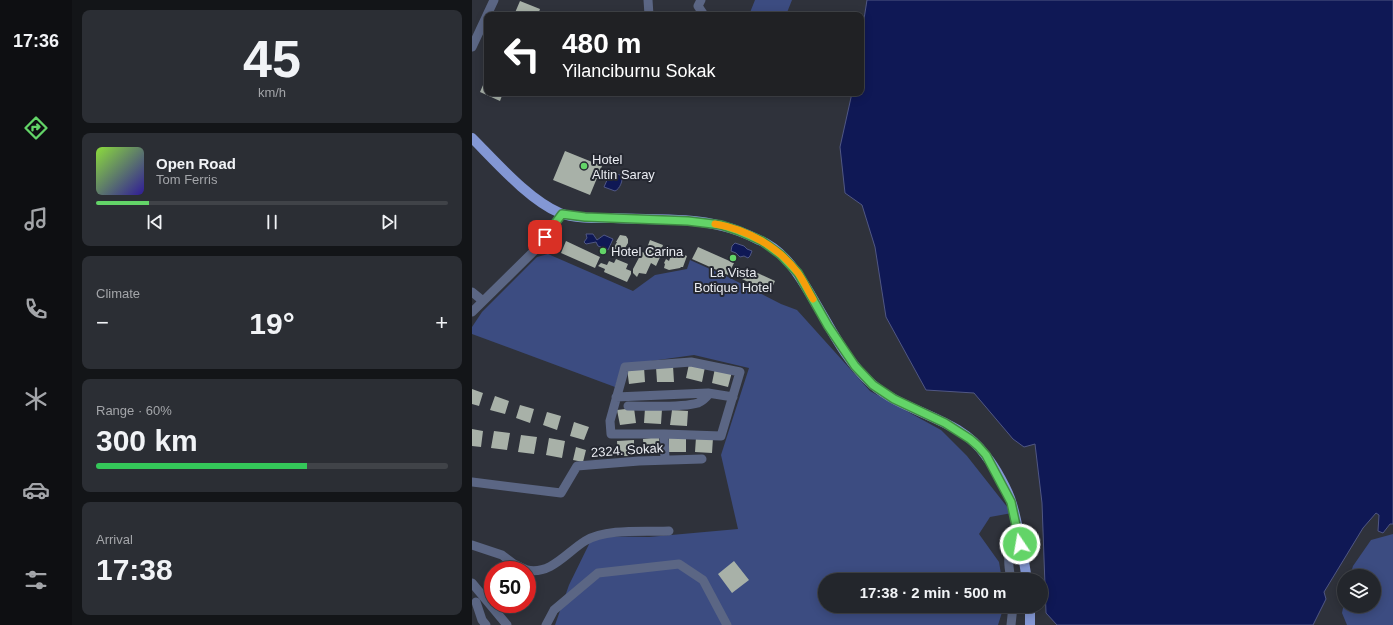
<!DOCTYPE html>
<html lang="en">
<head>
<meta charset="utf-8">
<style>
  body { margin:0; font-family:Arial,sans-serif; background:#2b2e34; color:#f1f3f6; height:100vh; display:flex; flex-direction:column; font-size:15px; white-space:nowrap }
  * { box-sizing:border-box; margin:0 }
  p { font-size:13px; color:#a3a5a9 }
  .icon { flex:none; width:22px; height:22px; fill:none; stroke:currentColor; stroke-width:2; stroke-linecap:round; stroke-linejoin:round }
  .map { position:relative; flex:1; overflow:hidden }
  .panel { display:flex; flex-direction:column; gap:10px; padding:10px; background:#131518; width:400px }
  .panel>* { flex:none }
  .guide { position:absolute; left:12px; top:12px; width:380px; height:84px; border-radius:8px; box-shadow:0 2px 10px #0003,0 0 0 1px #404348; background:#202124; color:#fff; overflow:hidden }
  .controls { position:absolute; left:865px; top:569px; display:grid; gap:8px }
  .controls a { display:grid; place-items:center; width:44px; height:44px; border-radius:50%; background:#23262c; box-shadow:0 2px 10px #0003,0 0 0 1px #404348; font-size:20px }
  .speed { position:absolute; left:12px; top:561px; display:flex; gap:8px; font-size:20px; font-weight:700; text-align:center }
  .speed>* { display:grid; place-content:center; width:52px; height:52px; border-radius:50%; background:#23262c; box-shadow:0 2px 10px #0003,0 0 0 1px #404348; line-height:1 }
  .speed .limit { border:6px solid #d22; background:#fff; color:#111 }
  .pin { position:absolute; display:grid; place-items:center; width:34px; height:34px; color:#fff; margin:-17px; border-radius:8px; box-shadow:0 2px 6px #0006 }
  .me { position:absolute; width:44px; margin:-22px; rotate:348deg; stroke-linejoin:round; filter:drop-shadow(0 0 3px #0008) }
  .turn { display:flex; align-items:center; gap:14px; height:84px; padding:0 12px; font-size:18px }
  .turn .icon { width:52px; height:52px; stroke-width:2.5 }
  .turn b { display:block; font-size:28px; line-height:34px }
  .big { font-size:30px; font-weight:700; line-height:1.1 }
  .panel .widget { flex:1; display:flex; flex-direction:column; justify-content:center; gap:6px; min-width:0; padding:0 14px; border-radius:8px; background:#2b2e34 }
  .panel .dial { align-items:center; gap:0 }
  .dial b { font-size:52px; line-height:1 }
  .song { display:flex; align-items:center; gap:12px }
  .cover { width:48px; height:48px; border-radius:6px; background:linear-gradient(135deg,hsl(90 70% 55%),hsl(250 70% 35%)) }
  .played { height:4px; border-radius:2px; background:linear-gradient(90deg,#63d468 15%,#404348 15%) }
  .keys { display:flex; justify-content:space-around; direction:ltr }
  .heat { display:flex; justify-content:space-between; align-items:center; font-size:22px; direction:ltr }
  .charge { height:6px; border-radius:3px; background:linear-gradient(90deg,#34c759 60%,#404348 0) }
  .trip { position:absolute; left:346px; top:573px; width:230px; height:40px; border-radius:20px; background:#23262c; box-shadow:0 2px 10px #0003,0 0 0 1px #404348; font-weight:700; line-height:40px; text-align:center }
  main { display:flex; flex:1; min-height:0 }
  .tabs { display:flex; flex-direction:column; width:72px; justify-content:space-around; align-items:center; background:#0e0f12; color:#a3a5a9 }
  .tabs .icon { width:28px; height:28px }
  .tabs .on { color:#63d468 }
  .tabs b { font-size:18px; color:#f1f3f6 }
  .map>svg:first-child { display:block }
  .green { fill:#3c4c81 }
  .water { fill:#0f1855; stroke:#505784 }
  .building { fill:#a8b1a8 }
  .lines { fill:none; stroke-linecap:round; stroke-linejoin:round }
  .minor { stroke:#5b6684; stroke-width:9 }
  .major { stroke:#8397d4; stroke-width:10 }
  .route-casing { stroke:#408a44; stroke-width:10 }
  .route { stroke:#63d468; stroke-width:7 }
  .slow { stroke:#f59e0b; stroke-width:7 }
  .poi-dot { fill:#63d468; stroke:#252831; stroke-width:1.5 }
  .labels { text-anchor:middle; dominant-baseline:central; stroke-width:4; stroke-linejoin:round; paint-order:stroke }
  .poi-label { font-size:13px; fill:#e9ebf1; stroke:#252831; text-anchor:start }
  .street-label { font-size:13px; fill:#e9ebf1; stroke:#252831 }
</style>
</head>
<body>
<main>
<nav class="tabs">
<b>17:36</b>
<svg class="icon on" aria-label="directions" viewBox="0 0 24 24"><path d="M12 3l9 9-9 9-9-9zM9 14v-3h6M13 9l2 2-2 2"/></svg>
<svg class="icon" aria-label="music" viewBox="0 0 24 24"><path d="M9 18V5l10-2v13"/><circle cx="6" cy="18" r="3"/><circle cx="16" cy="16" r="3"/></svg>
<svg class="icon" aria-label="phone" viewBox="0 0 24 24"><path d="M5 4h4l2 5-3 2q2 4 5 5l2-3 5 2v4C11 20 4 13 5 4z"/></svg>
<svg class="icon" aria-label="climate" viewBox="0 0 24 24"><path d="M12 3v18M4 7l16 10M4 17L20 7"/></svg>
<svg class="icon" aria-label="car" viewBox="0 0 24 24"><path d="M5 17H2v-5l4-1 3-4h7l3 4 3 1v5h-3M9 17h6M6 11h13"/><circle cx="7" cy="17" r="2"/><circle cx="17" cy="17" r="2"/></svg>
<svg class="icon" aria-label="filters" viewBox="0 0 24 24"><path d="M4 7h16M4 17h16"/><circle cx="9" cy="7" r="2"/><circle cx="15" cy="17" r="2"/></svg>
</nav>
<section class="panel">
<div class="widget dial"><b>45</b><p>km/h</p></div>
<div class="widget">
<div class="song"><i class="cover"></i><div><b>Open Road</b><p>Tom Ferris</p></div></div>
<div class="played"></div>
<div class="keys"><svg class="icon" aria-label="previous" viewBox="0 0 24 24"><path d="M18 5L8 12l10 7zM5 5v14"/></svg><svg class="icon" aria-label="pause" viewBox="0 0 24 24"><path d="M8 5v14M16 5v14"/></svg><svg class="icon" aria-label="next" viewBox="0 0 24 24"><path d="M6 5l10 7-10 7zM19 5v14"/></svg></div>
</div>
<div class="widget"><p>Climate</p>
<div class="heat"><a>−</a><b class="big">19°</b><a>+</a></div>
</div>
<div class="widget"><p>Range · 60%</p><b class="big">300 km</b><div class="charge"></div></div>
<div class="widget"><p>Arrival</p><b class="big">17:38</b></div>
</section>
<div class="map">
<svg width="921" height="625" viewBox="0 0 921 625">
  <rect width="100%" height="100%" fill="#2f323b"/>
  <!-- green -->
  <path class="green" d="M283,0H320L314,15H277Z
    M76,254L161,291L183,275L215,269L218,260L258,278L309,304L325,310L398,391L469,430L495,456L540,513L518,517L507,534L527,562L530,580H353V606H532L526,625H83L97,585L121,536L177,537L266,529L249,455L277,368L222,355L150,365L143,387L0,334V327L10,312L65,257Z
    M921,534V625H875L870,613L872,603V606H902V576H878L881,566L899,540Z"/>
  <!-- water -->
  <path class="water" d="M395,0H921V524H918L911,533L906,531L907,515L904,513L891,528L852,592L854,599L841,625H585L574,613L570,503L563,444L552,447L541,439L502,393L454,390L414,317L403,247L390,205L373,193L368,147L380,93H389V38Z
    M139,171L150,176C151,180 148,189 143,191L132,187Z
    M114,234H121L125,240L132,235L141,239L136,250L126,246L124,242L114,244L112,242L115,238Z
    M263,243L272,246L275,249L280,251L278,256L276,258L272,256L268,257L264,253L259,251L260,246Z"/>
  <!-- building -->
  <path class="building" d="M48,1L68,9L66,15H42Z
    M15,76V93H31L28,101L8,92Z
    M93,151L130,166L118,195L81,180Z
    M148,235L154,236L156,239V243L150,253L141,249L145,242H144Z
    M178,240L191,245L188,253L189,255L184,266L179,263L174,274L167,273L165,277L161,273V269L170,252L173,253Z
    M94,241L128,257L123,268L89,253Z
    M226,247L262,263L256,275L220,259Z
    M201,250L215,256L211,267H209L208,268L197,270L192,268L193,264L192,263L194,259L197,261Z
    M144,259L156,264L154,269L159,271V274L155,282L132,272L133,269L126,266L129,263L135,265L137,261L142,263Z
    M275,268L303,281L298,292L270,279Z
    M217,364L233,367L230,382L214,378Z
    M201,366L202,382H185L184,367Z
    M172,367L173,382L157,384L155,368Z
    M243,368L260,372L256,387L240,383Z
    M0,389L11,393L7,406L0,404Z
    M23,396L37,401L33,414L18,410Z
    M48,405L62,409L58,423L44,418Z
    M162,408L164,423L148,425L145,410Z
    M173,408L190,409L189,424L172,423Z
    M200,410L216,411L215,426L198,425Z
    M75,412L89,416L85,430L71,425Z
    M102,422L117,427L112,440L98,436Z
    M0,429L11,431L9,447L0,446Z
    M22,431L38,433L35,450L19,448Z
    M49,435L65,437L62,454L46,452Z
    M187,437L188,452L172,454L171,439Z
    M197,437H214V452H197Z
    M224,437L241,438L240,453L223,452Z
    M77,438L93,441L90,458L74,455Z
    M162,440V456H146L145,441Z
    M104,447L114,450L111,462L101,460Z
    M262,561L277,580L260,593L246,574Z"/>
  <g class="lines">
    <!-- minor -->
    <path class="minor" d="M176,0L177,15
      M229,0L226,6L232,15
      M0,47L22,0
      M0,292L11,301
      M0,312L64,249L90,214
      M144,397L236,393L261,397
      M156,406C175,406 209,408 226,403C230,401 233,399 236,395V393
      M192,434H139L138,421L153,367L219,362L268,372L249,436L192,434L193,460
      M0,482L89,493L105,466L167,461L230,459
      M0,545L30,555L42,564L55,570
      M55,570C79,575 95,552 113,541C134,528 173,532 197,531
      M539,580C537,567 532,549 548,544
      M0,583L35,625
      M4,602L10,620L14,625
      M74,625L82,610L126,573L207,564L231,580L255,625
      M539,625L541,606"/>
    <!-- major -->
    <path class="major" d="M0,138C24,162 57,200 88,213C103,219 126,218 142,218C176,220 218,217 250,226C263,229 275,234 287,240C316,252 331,282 347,309C362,335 377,364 400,384C434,414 487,417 514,456C523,467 536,490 540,504C547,528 551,555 555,580
      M558,606V625"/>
  </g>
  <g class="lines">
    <defs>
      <path id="route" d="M73,237L90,214L113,217L216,221L249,225L267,231L290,241L309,255L326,273L356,326L383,366L401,385L422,399L473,423L498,439L506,446L514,455L539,502L548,544"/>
    </defs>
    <!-- route casing -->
    <use href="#route" class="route-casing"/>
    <!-- route -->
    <use href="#route" class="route"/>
    <!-- slow -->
    <path class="slow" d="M243,224C274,229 307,247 326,273C332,281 336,291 341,299"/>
  </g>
  <!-- markers -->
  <g class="poi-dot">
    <circle cx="112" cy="166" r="4"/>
    <circle cx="131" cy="251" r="4"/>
    <circle cx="261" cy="258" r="4"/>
  </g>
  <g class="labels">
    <!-- poi labels -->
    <g class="poi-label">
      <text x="120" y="159">Hotel<tspan x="120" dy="15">Altin Saray</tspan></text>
      <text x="139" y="251">Hotel Carina</text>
      <text x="261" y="272" text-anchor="middle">La Vista<tspan x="261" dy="15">Botique Hotel</tspan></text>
    </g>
    <!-- street labels -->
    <g class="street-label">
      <text transform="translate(155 450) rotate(-4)">2324. Sokak</text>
    </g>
  </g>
</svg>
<div class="controls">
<a><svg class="icon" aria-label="layers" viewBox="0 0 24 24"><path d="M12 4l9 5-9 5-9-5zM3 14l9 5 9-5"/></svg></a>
</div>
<div class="speed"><div class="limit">50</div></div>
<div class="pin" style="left:73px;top:237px;background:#d93025"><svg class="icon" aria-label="arrive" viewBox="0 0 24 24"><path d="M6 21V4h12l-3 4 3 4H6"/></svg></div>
<svg class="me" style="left:548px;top:544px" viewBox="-20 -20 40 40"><circle r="17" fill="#63d468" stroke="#fff" stroke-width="3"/><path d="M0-11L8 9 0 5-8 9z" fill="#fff"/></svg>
<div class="trip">17:38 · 2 min · 500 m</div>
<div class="guide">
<div class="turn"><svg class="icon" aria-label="left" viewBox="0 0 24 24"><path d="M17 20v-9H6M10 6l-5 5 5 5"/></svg><div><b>480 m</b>Yilanciburnu Sokak</div></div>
</div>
</div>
</main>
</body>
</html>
